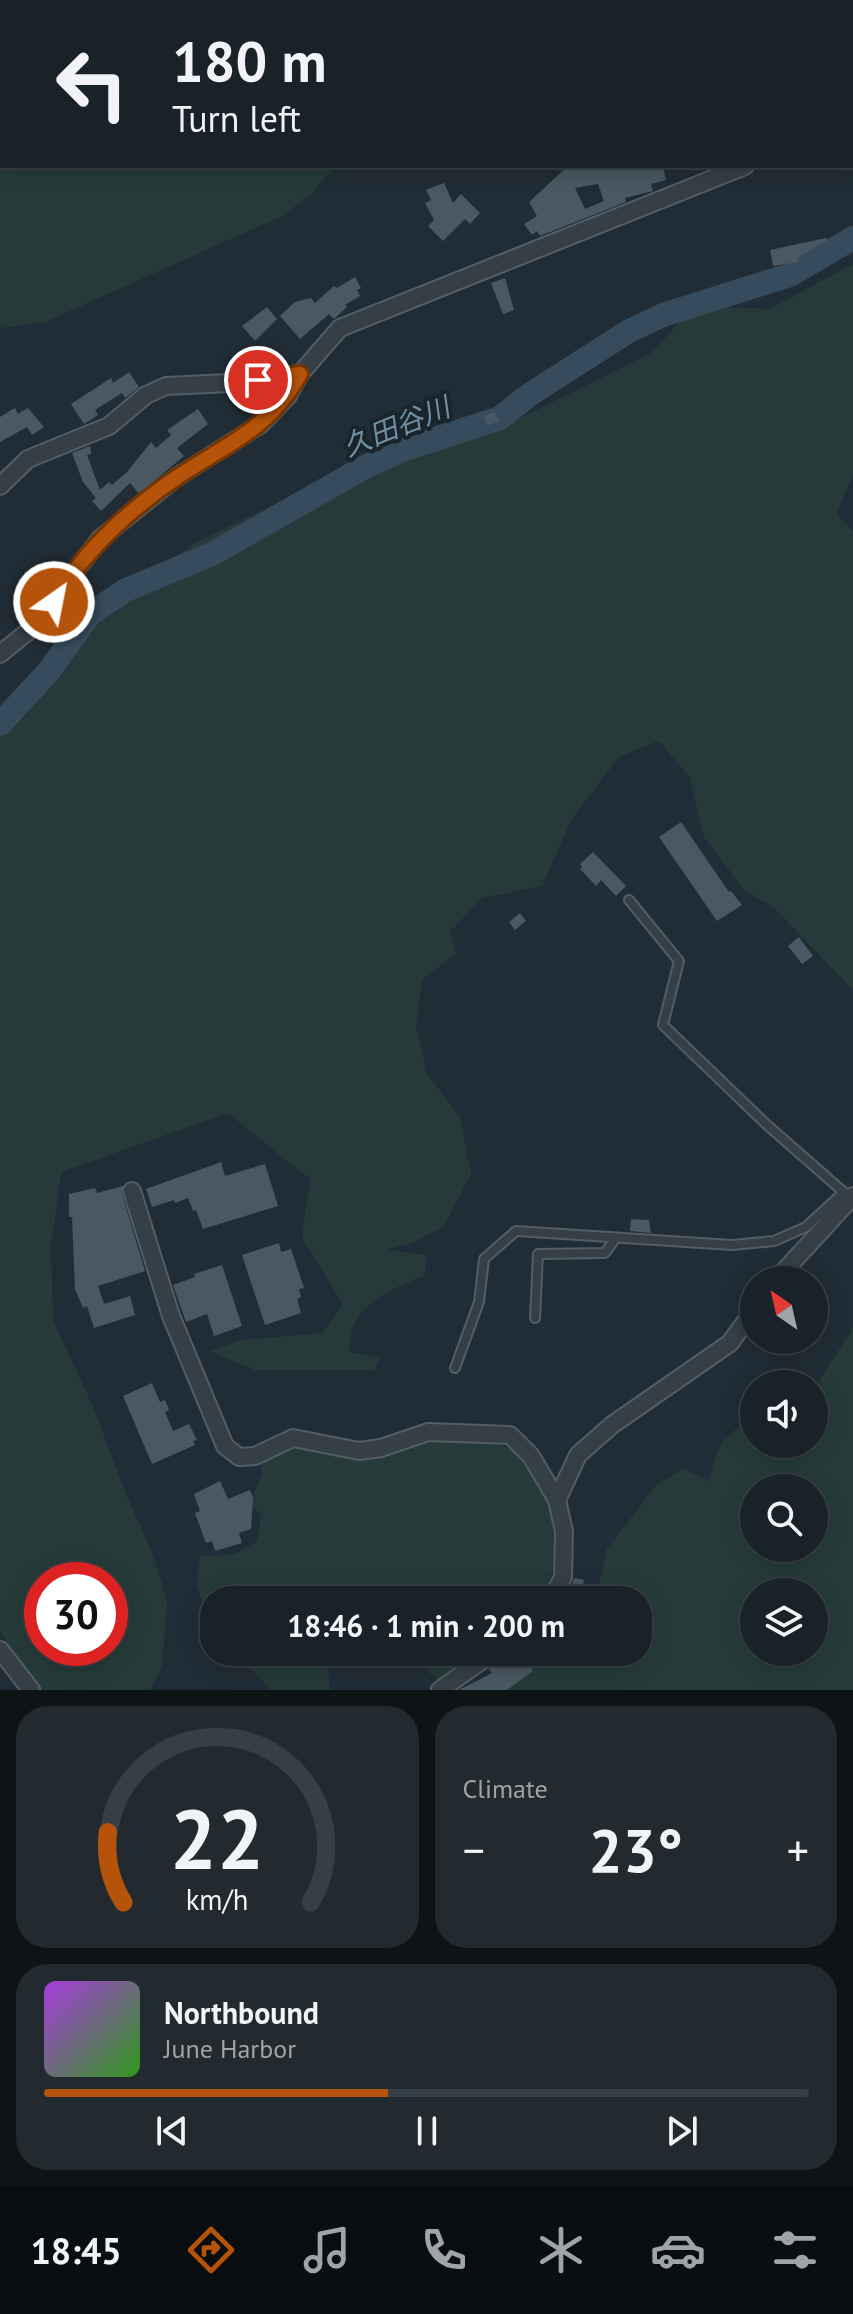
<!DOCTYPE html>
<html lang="en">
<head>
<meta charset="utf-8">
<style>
  body { margin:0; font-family:"PT Sans","Noto Sans JP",sans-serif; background:#222a30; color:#f1f3f6; height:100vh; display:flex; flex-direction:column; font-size:30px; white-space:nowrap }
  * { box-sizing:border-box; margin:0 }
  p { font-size:26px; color:#9fa4a8 }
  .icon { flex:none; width:44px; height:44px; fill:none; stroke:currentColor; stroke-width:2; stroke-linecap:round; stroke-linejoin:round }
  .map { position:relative; height:1690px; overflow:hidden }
  .details { display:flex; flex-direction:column; gap:16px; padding:16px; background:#0e1316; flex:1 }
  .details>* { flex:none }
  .top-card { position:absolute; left:0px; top:0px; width:854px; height:168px; box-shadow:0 4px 20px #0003,0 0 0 2px #373f45; background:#192228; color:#f1f3f6; overflow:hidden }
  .needle { width:52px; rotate:326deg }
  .tools { position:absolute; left:740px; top:1266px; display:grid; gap:16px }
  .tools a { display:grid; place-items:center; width:88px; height:88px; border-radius:50%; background:#192228; box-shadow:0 4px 20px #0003,0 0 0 2px #373f45; font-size:40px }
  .speed { position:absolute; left:24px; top:1562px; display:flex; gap:16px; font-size:40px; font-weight:700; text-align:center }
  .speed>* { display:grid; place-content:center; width:104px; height:104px; border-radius:50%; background:#192228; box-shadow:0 4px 20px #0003,0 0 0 2px #373f45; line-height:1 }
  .speed .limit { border:12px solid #d22; background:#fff; color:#111 }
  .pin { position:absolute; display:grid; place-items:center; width:68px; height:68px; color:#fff; margin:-34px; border:4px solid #fff; border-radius:50%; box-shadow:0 2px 8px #0007 }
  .me { position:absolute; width:88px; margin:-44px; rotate:33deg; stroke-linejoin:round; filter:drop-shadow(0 0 6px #0008) }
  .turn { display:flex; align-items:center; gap:28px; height:168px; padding:0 40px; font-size:36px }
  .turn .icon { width:104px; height:104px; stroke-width:2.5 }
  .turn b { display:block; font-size:56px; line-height:68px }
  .big { font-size:60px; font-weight:700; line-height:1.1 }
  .details .card { flex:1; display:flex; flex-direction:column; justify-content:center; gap:12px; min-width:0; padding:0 28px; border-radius:32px; background:#222a30 }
  .details .dial { align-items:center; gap:0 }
  .dial svg { height:208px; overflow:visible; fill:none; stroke:#373f45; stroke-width:7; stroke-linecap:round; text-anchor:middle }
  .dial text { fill:#f1f3f6; stroke:none }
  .song { display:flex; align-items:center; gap:24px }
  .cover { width:96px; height:96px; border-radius:12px; background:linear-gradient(135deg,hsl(280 70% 55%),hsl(110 70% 35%)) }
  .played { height:8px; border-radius:4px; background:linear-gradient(90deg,#b45309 45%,#373f45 45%) }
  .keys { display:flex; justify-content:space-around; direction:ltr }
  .heat { display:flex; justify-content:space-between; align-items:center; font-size:44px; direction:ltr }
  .details .tiles { flex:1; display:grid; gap:16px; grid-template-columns:1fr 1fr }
  .card:last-child { grid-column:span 2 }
  .trip { position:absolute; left:200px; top:1586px; width:452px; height:80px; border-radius:32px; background:#192228; box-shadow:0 4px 20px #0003,0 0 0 2px #373f45; font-weight:700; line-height:80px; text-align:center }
  .tab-bar { display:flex; height:128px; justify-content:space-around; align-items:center; background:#0a0e10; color:#9fa4a8 }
  .tab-bar .icon { width:56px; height:56px }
  .tab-bar .on { color:#b45309 }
  .tab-bar b { font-size:36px; color:#f1f3f6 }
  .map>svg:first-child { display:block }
  .green { fill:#263b39; fill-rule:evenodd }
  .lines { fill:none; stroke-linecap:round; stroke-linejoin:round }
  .river { stroke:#364c5d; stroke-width:24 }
  .building { fill:#495862; fill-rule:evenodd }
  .service-casing { stroke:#525d65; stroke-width:12 }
  .minor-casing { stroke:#525d65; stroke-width:20 }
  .service { stroke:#343f47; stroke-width:8 }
  .minor { stroke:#343f47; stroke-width:16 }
  .route-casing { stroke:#753606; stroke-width:20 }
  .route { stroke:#b45309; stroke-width:14 }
  .labels { text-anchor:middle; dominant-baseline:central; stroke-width:8; stroke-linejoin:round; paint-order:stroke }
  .water-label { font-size:28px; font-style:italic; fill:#7090a6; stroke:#1a242b }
</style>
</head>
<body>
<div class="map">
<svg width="853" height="1690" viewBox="0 0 853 1690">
  <rect width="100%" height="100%" fill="#212d36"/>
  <!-- green -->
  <path class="green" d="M0,0L219,2H2V166L334,167L312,193L284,215L45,322L0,328Z
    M422,0H601L592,2Z
    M634,0H825L642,2Z
    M853,264V476L836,514L853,531V990L773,907L744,890L704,837L690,778L659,741L620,756L571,820L542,886L482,898L450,932L456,954L422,979L416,1026L427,1074L460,1117L471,1174L444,1226L414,1242L386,1250L427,1255L425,1275C389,1291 347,1305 350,1352L380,1358L375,1370H255L210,1351L242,1340L322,1333L343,1304L302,1238L310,1179L228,1113L61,1172L51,1247L53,1320L94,1409L125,1492L152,1552L167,1601L162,1668L150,1690H36L0,1631V710L35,670L94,619L195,543L248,517L340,479L512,422L651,353L695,306L770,309ZM42,1580H110V1648H42Z
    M853,1328V1690H490L548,1652H638V1600H596L607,1549L656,1485L684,1469L709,1481C717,1450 721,1433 754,1420V1444H814V1389ZM754,1488H814V1548H754ZM754,1592H814V1652H754Z
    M434,1437L489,1440L515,1451L547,1498L553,1511L557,1555L545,1594L540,1600H214V1648L197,1584L200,1556L233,1555L257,1542L261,1516L250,1502L262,1474L261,1465L276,1451L309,1447L363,1459L395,1444Z
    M216,1652H327L330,1690H271L253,1671Z
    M406,1652H480L439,1681Z"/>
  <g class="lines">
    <!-- river -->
    <path class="river" d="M0,724L49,671L90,614L126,590L212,554L365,467L402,450L500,418L529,395L629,331L663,315L790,275L853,238"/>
  </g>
  <!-- building -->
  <path class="building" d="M568,166H663L666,180L651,184L653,191L625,198L626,202L540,236L537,231L532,235L524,224L537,216L529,202ZM598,184L604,201L585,209L575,188Z
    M444,183L453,203L461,194L480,213L470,224L465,219L443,241L428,226L434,220L425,203L431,200L426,190Z
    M826,238L827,241L798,257V262L773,266L770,250Z
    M355,277L361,288L357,290L360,296L345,305L347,307L334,319L329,314L300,339L280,316L295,302L311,298L315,303L334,286L337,288Z
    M505,278L514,310L503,314L491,283Z
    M267,307L277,319L255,341L242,326Z
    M129,372L139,387L125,398L122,393L95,410L98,415L84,424L71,404L111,378L113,383Z
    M15,408L18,414L28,408L44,427L32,435L27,427L0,442V417Z
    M198,409L208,424L177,448L184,456L139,494L130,483L101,511L92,501L96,498L83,482L72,453L90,446L91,454L87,455L100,490L109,482L112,485L127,472L151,442L156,448L171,435L167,430Z
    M495,412L499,421L487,426L484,416Z
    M681,822L729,892L731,891L742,905L717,921L659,837Z
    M593,852L626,886L616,896L601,880L596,886L580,869L582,867L580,864Z
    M520,913L526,921L515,930L509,922Z
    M799,937L813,956L802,964L788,946Z
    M221,1162L225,1176L265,1164L278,1206L203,1229L196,1210L193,1211L188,1198L175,1203L174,1200L152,1207L146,1189Z
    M123,1186L122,1194L145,1271L98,1286L104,1304L130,1296L135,1315L94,1328L87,1306L83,1308L75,1289L72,1217H69V1194L95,1188L97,1193Z
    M631,1219L649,1220L651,1233L630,1231Z
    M279,1243L281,1252L291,1249L304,1288L299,1289L301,1297L297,1299L301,1313L265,1325L242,1255Z
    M222,1265L242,1326L214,1336L207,1314L186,1322L173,1285L195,1277L194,1274Z
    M152,1383L160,1402L165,1400L169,1410L165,1412L173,1431L189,1424L197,1440L193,1441L195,1445L152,1464L123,1396Z
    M220,1481L228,1499L250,1490L253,1497L251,1529L239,1533L242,1543L215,1551L212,1541L206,1543L195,1513L200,1511L194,1494Z
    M574,1578L584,1580L580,1598L569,1596Z
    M512,1652H554L530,1667L533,1671L507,1690H459L492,1673L489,1669Z"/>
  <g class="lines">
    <defs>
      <path id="service" d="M629,900L679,961L663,1025L766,1124L847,1195
        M535,1318L538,1254L605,1253L615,1239
        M455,1368L479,1302L484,1259L516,1231L732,1245L774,1241L806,1227L844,1192"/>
      <path id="minor" d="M852,123H853
        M0,486L28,459L109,426L146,395L166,386L229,383L300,374
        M0,654L46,617L63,587L101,538L177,477L261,424L288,396L300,374L340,328L745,166
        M132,1191L171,1316L225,1446L239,1457L255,1456L293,1438L359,1451L381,1448L428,1432L510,1435L531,1456L557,1500L564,1531L563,1577L551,1600
        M776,1280L853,1196
        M557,1500L578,1455L612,1425L730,1343L754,1310
        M0,1650L31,1690
        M440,1690L494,1652"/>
    </defs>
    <!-- service casing -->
    <use href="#service" class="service-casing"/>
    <!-- minor casing -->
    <use href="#minor" class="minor-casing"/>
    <!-- service -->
    <use href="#service" class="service"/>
    <!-- minor -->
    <use href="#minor" class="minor"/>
  </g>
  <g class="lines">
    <defs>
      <path id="route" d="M54,602C84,550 130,509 179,476C230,442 268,430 300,374L258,380"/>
    </defs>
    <!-- route casing -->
    <use href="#route" class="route-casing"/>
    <!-- route -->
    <use href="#route" class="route"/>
  </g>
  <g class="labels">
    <!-- water labels -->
    <g class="water-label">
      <text transform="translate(396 426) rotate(-22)">久田谷川</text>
    </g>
  </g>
</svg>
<div class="tools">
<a><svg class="needle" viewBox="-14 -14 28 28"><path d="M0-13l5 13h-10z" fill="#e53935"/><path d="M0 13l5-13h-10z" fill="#9fa4a8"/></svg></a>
<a><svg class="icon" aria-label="sound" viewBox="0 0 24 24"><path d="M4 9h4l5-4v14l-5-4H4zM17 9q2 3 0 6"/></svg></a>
<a><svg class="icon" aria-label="search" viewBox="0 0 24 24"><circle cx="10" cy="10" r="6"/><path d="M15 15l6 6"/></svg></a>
<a><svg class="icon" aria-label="layers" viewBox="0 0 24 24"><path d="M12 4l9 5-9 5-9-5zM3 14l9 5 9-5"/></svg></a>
</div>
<div class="speed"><div class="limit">30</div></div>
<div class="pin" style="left:258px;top:380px;background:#d93025"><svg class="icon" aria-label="arrive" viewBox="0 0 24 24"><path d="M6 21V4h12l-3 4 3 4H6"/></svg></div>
<svg class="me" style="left:54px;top:602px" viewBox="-20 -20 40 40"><circle r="17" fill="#b45309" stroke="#fff" stroke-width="3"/><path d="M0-11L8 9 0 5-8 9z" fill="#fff"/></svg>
<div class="trip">18:46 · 1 min · 200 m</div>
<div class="top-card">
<div class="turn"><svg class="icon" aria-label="left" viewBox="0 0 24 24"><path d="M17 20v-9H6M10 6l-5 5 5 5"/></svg><div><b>180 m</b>Turn left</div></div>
</div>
</div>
<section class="details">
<div class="tiles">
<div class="card dial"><svg viewBox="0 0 100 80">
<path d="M14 69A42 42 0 1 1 86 69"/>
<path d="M14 69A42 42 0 0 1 8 42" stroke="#b45309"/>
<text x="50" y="56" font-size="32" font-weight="700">22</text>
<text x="50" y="72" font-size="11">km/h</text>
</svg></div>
<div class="card"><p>Climate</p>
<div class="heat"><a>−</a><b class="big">23°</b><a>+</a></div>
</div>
<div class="card">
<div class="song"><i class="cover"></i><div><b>Northbound</b><p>June Harbor</p></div></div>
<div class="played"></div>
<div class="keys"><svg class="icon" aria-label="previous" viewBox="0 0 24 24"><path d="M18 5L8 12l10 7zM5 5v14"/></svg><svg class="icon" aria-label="pause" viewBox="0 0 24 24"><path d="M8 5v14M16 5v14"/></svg><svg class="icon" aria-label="next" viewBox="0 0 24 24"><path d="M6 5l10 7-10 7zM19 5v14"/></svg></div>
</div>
</div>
</section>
<nav class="tab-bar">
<b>18:45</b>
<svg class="icon on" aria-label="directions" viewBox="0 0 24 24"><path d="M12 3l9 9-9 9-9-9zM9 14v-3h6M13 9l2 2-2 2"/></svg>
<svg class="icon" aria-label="music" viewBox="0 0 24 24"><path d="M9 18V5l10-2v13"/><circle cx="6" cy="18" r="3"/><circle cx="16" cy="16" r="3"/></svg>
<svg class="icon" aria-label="phone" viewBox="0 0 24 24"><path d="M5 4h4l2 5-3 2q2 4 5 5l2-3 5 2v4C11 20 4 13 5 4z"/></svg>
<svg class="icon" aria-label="climate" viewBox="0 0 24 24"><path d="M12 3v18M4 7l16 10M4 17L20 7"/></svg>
<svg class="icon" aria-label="car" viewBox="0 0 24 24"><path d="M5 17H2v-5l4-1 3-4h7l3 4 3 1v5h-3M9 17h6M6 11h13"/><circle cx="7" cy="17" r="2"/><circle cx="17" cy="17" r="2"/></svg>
<svg class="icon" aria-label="filters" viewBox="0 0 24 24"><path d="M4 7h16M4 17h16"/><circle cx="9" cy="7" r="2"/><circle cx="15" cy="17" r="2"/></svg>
</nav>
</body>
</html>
